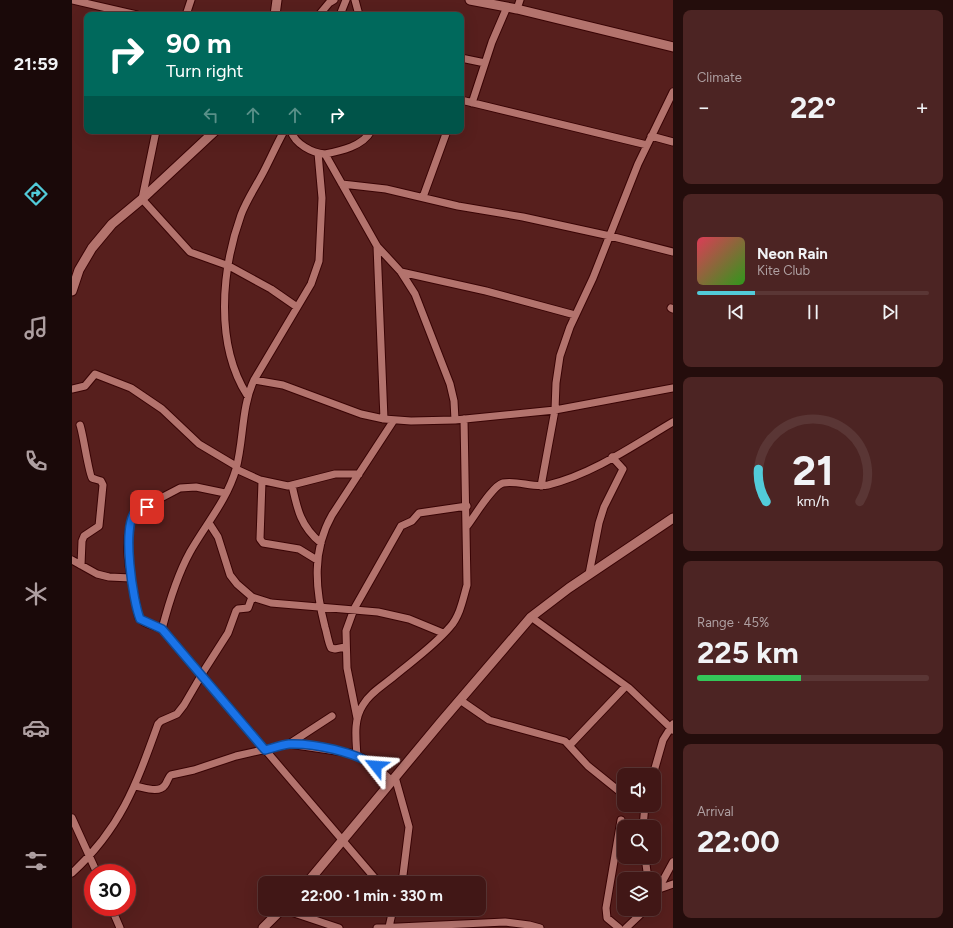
<!DOCTYPE html>
<html lang="en">
<head>
<meta charset="utf-8">
<style>
  body { margin:0; font-family:Figtree,sans-serif; background:#4c2423; color:#f1f3f6; height:100vh; display:flex; flex-direction:column; font-size:15px; white-space:nowrap }
  * { box-sizing:border-box; margin:0 }
  p { font-size:13px; color:#ae9fa1 }
  .icon { flex:none; width:22px; height:22px; fill:none; stroke:currentColor; stroke-width:2; stroke-linecap:round; stroke-linejoin:round }
  .map { position:relative; flex:1; overflow:hidden }
  .side { display:flex; flex-direction:column; gap:10px; padding:10px; background:#240d0c; width:280px }
  .side>* { flex:none }
  .guide { position:absolute; left:12px; top:12px; width:380px; height:122px; border-radius:8px; box-shadow:0 4px 16px #0002,0 0 0 1px #5a3635; background:#00695c; color:#fff; overflow:hidden }
  .fabs { position:absolute; left:545px; top:768px; display:grid; gap:8px }
  .fabs a { display:grid; place-items:center; width:44px; height:44px; border-radius:8px; background:#411716; box-shadow:0 4px 16px #0002,0 0 0 1px #5a3635; font-size:20px }
  .speed { position:absolute; left:12px; top:864px; display:flex; gap:8px; font-size:20px; font-weight:700; text-align:center }
  .speed>* { display:grid; place-content:center; width:52px; height:52px; border-radius:50%; background:#411716; box-shadow:0 4px 16px #0002,0 0 0 1px #5a3635; line-height:1 }
  .speed .limit { border:6px solid #d22; background:#fff; color:#111 }
  .pin { position:absolute; display:grid; place-items:center; width:34px; height:34px; color:#fff; margin:-17px; border-radius:8px; box-shadow:0 2px 6px #0006 }
  .me { position:absolute; width:44px; margin:-22px; rotate:298deg; stroke-linejoin:round; filter:drop-shadow(0 0 3px #0008) }
  .turn { display:flex; align-items:center; gap:14px; height:84px; padding:0 16px; font-size:18px }
  .turn .icon { width:52px; height:52px; stroke-width:2.5 }
  .turn b { display:block; font-size:28px; line-height:34px }
  .lanes { display:flex; align-items:center; height:38px; padding:0 16px; background:#0003; justify-content:center; gap:20px; direction:ltr }
  .lanes .off { opacity:.35 }
  .big { font-size:30px; font-weight:700; line-height:1.1 }
  .side .widget { flex:1; display:flex; flex-direction:column; justify-content:center; gap:6px; min-width:0; padding:0 14px; border-radius:8px; background:#4c2423 }
  .side .dial { align-items:center; gap:0 }
  .dial svg { height:104px; overflow:visible; fill:none; stroke:#5a3635; stroke-width:7; stroke-linecap:round; text-anchor:middle }
  .dial text { fill:#f1f3f6; stroke:none }
  .song { display:flex; align-items:center; gap:12px }
  .cover { width:48px; height:48px; border-radius:6px; background:linear-gradient(135deg,hsl(350 70% 55%),hsl(110 70% 35%)) }
  .played { height:4px; border-radius:2px; background:linear-gradient(90deg,#52cbd9 25%,#5a3635 25%) }
  .keys { display:flex; justify-content:space-around; direction:ltr }
  .heat { display:flex; justify-content:space-between; align-items:center; font-size:22px; direction:ltr }
  .charge { height:6px; border-radius:3px; background:linear-gradient(90deg,#34c759 45%,#5a3635 0) }
  .trip { position:absolute; left:186px; top:876px; width:228px; height:40px; border-radius:8px; background:#411716; box-shadow:0 4px 16px #0002,0 0 0 1px #5a3635; font-weight:700; line-height:40px; text-align:center }
  main { display:flex; flex:1; min-height:0 }
  .menu { display:flex; flex-direction:column; width:72px; justify-content:space-around; align-items:center; background:#1a0909; color:#ae9fa1 }
  .menu .icon { width:28px; height:28px }
  .menu .current { color:#52cbd9 }
  .menu b { font-size:18px; color:#f1f3f6 }
  .map>svg:first-child { display:block }
  .lines { fill:none; stroke-linecap:round; stroke-linejoin:round }
  .minor-casing { stroke:#390405; stroke-width:9 }
  .tertiary-casing { stroke:#390405; stroke-width:11 }
  .minor { stroke:#b3736d; stroke-width:7 }
  .tertiary { stroke:#b3736d; stroke-width:9 }
  .route-casing { stroke:#114b97; stroke-width:10 }
  .route { stroke:#1a73e8; stroke-width:7 }
</style>
</head>
<body>
<main>
<nav class="menu">
<b>21:59</b>
<svg class="icon current" aria-label="directions" viewBox="0 0 24 24"><path d="M12 3l9 9-9 9-9-9zM9 14v-3h6M13 9l2 2-2 2"/></svg>
<svg class="icon" aria-label="music" viewBox="0 0 24 24"><path d="M9 18V5l10-2v13"/><circle cx="6" cy="18" r="3"/><circle cx="16" cy="16" r="3"/></svg>
<svg class="icon" aria-label="phone" viewBox="0 0 24 24"><path d="M5 4h4l2 5-3 2q2 4 5 5l2-3 5 2v4C11 20 4 13 5 4z"/></svg>
<svg class="icon" aria-label="climate" viewBox="0 0 24 24"><path d="M12 3v18M4 7l16 10M4 17L20 7"/></svg>
<svg class="icon" aria-label="car" viewBox="0 0 24 24"><path d="M5 17H2v-5l4-1 3-4h7l3 4 3 1v5h-3M9 17h6M6 11h13"/><circle cx="7" cy="17" r="2"/><circle cx="17" cy="17" r="2"/></svg>
<svg class="icon" aria-label="filters" viewBox="0 0 24 24"><path d="M4 7h16M4 17h16"/><circle cx="9" cy="7" r="2"/><circle cx="15" cy="17" r="2"/></svg>
</nav>
<div class="map">
<svg width="601" height="928" viewBox="0 0 601 928">
  <rect width="100%" height="100%" fill="#571f1d"/>
  <g class="lines">
    <defs>
      <path id="minor" d="M0,0L65,15
        M283,0L287,15
        M445,9L448,0
        M114,15L119,0
        M247,15L257,3L262,0
        M268,15L274,0
        M389,58L413,63
        M389,100L575,145
        M400,103L420,42L435,7
        M84,131L70,199L118,252L157,266L199,289L225,307
        M219,131C223,144 240,153 253,154L305,246L329,272L343,294L378,384L382,401L383,420
        M579,136L601,142
        M253,154C269,151 291,146 299,131
        M270,184L314,189L386,206L451,217L538,236L601,252
        M351,197L375,131
        M305,246L312,419
        M329,272L414,291L503,315
        M599,308L601,309
        M182,380L211,385L289,414L312,419L339,421L383,420L483,410L601,388
        M0,389L13,386L23,374L59,388L90,409L127,444L164,466
        M175,395C143,344 149,271 169,215C175,199 185,185 193,169C199,157 205,144 212,131
        M8,425C11,433 17,475 20,478C22,479 27,480 29,481L31,485L27,526L12,536L10,541L9,565
        M164,469L188,480L216,486L263,474H287
        M190,481L188,539L191,543L227,549L245,560
        M220,485C225,509 229,527 249,543
        M469,486L483,410L484,383L488,356L498,327L521,278L566,164L601,92
        M153,493L124,487L108,488L64,511C49,534 58,577 64,603C65,607 65,614 67,618C71,624 84,626 90,629L307,883
        M137,523L146,537L158,575L165,584L180,597L199,603L306,612L337,619L371,633
        M395,526C403,516 420,486 431,483C445,480 461,488 476,485C521,474 562,445 601,422
        M0,560L25,574L37,577L59,578
        M517,574L527,523L532,507L551,469L540,457
        M459,617L557,688L601,730
        M90,629C96,606 107,572 118,552C134,524 155,500 164,469C172,439 169,408 182,380L239,284L247,261L250,198L246,153
        M273,647L263,649L259,648C256,642 255,633 253,627C243,589 240,550 260,515L322,420
        M388,700L417,720L493,741L516,766L552,795
        M285,718L275,668L274,631L282,609L329,526L340,521L347,513L395,506
        M217,744L260,716
        M498,745L554,686
        M285,756C284,739 281,720 291,705C297,694 310,686 320,678C339,662 362,646 378,627C388,616 391,599 395,585L392,419
        M581,775L591,740L601,724
        M323,777L337,827L330,883
        M63,786C71,787 87,794 93,785C96,781 96,777 99,775L122,770L164,756L217,744L278,753L293,759L304,766L320,781
        M0,818L25,873
        M571,827L573,805
        M573,857L576,879
        M0,873C49,828 64,785 86,724L89,721L105,714L112,705L133,669L156,633L164,611L166,609L176,608L180,597
        M587,889L601,884
        M582,897L601,862
        M39,907L48,928
        M210,909L267,928
        M317,927L321,909
        M305,928L433,922L457,925L468,928
        M547,928L535,918L534,908L549,820
        M554,928L574,909"/>
      <path id="tertiary" d="M398,0L445,9L601,47
        M203,15L205,0
        M0,291L7,270L20,248L40,224L70,199L143,131
        M235,883L369,722L459,617L497,588L601,518
        M191,928L210,909"/>
    </defs>
    <!-- minor casing -->
    <use href="#minor" class="minor-casing"/>
    <!-- tertiary casing -->
    <use href="#tertiary" class="tertiary-casing"/>
    <!-- minor -->
    <use href="#minor" class="minor"/>
    <!-- tertiary -->
    <use href="#tertiary" class="tertiary"/>
  </g>
  <g class="lines">
    <defs>
      <path id="route" d="M75,507C72,508 66,509 64,511C49,526 61,601 68,619L90,629L193,750C201,748 209,745 217,744C243,743 282,752 304,766"/>
    </defs>
    <!-- route casing -->
    <use href="#route" class="route-casing"/>
    <!-- route -->
    <use href="#route" class="route"/>
  </g>
</svg>
<div class="fabs">
<a><svg class="icon" aria-label="sound" viewBox="0 0 24 24"><path d="M4 9h4l5-4v14l-5-4H4zM17 9q2 3 0 6"/></svg></a>
<a><svg class="icon" aria-label="search" viewBox="0 0 24 24"><circle cx="10" cy="10" r="6"/><path d="M15 15l6 6"/></svg></a>
<a><svg class="icon" aria-label="layers" viewBox="0 0 24 24"><path d="M12 4l9 5-9 5-9-5zM3 14l9 5 9-5"/></svg></a>
</div>
<div class="speed"><div class="limit">30</div></div>
<div class="pin" style="left:75px;top:507px;background:#d93025"><svg class="icon" aria-label="arrive" viewBox="0 0 24 24"><path d="M6 21V4h12l-3 4 3 4H6"/></svg></div>
<svg class="me" style="left:304px;top:766px" viewBox="-20 -20 40 40"><path d="M0-17L14 15 0 8-14 15z" fill="#1a73e8" stroke="#fff" stroke-width="4"/></svg>
<div class="trip">22:00 · 1 min · 330 m</div>
<div class="guide">
<div class="turn"><svg class="icon" aria-label="right" viewBox="0 0 24 24"><path d="M7 20v-9h11M14 6l5 5-5 5"/></svg><div><b>90 m</b>Turn right</div></div>
<div class="lanes"><svg class="icon off" aria-label="left" viewBox="0 0 24 24"><path d="M17 20v-9H6M10 6l-5 5 5 5"/></svg><svg class="icon off" aria-label="ahead" viewBox="0 0 24 24"><path d="M12 20V5M6 11l6-6 6 6"/></svg><svg class="icon off" aria-label="ahead" viewBox="0 0 24 24"><path d="M12 20V5M6 11l6-6 6 6"/></svg><svg class="icon" aria-label="right" viewBox="0 0 24 24"><path d="M7 20v-9h11M14 6l5 5-5 5"/></svg></div>
</div>
</div>
<section class="side">
<div class="widget"><p>Climate</p>
<div class="heat"><a>−</a><b class="big">22°</b><a>+</a></div>
</div>
<div class="widget">
<div class="song"><i class="cover"></i><div><b>Neon Rain</b><p>Kite Club</p></div></div>
<div class="played"></div>
<div class="keys"><svg class="icon" aria-label="previous" viewBox="0 0 24 24"><path d="M18 5L8 12l10 7zM5 5v14"/></svg><svg class="icon" aria-label="pause" viewBox="0 0 24 24"><path d="M8 5v14M16 5v14"/></svg><svg class="icon" aria-label="next" viewBox="0 0 24 24"><path d="M6 5l10 7-10 7zM19 5v14"/></svg></div>
</div>
<div class="widget dial"><svg viewBox="0 0 100 80">
<path d="M14 69A42 42 0 1 1 86 69"/>
<path d="M14 69A42 42 0 0 1 8 44" stroke="#52cbd9"/>
<text x="50" y="56" font-size="32" font-weight="700">21</text>
<text x="50" y="72" font-size="11">km/h</text>
</svg></div>
<div class="widget"><p>Range · 45%</p><b class="big">225 km</b><div class="charge"></div></div>
<div class="widget"><p>Arrival</p><b class="big">22:00</b></div>
</section>
</main>
</body>
</html>
